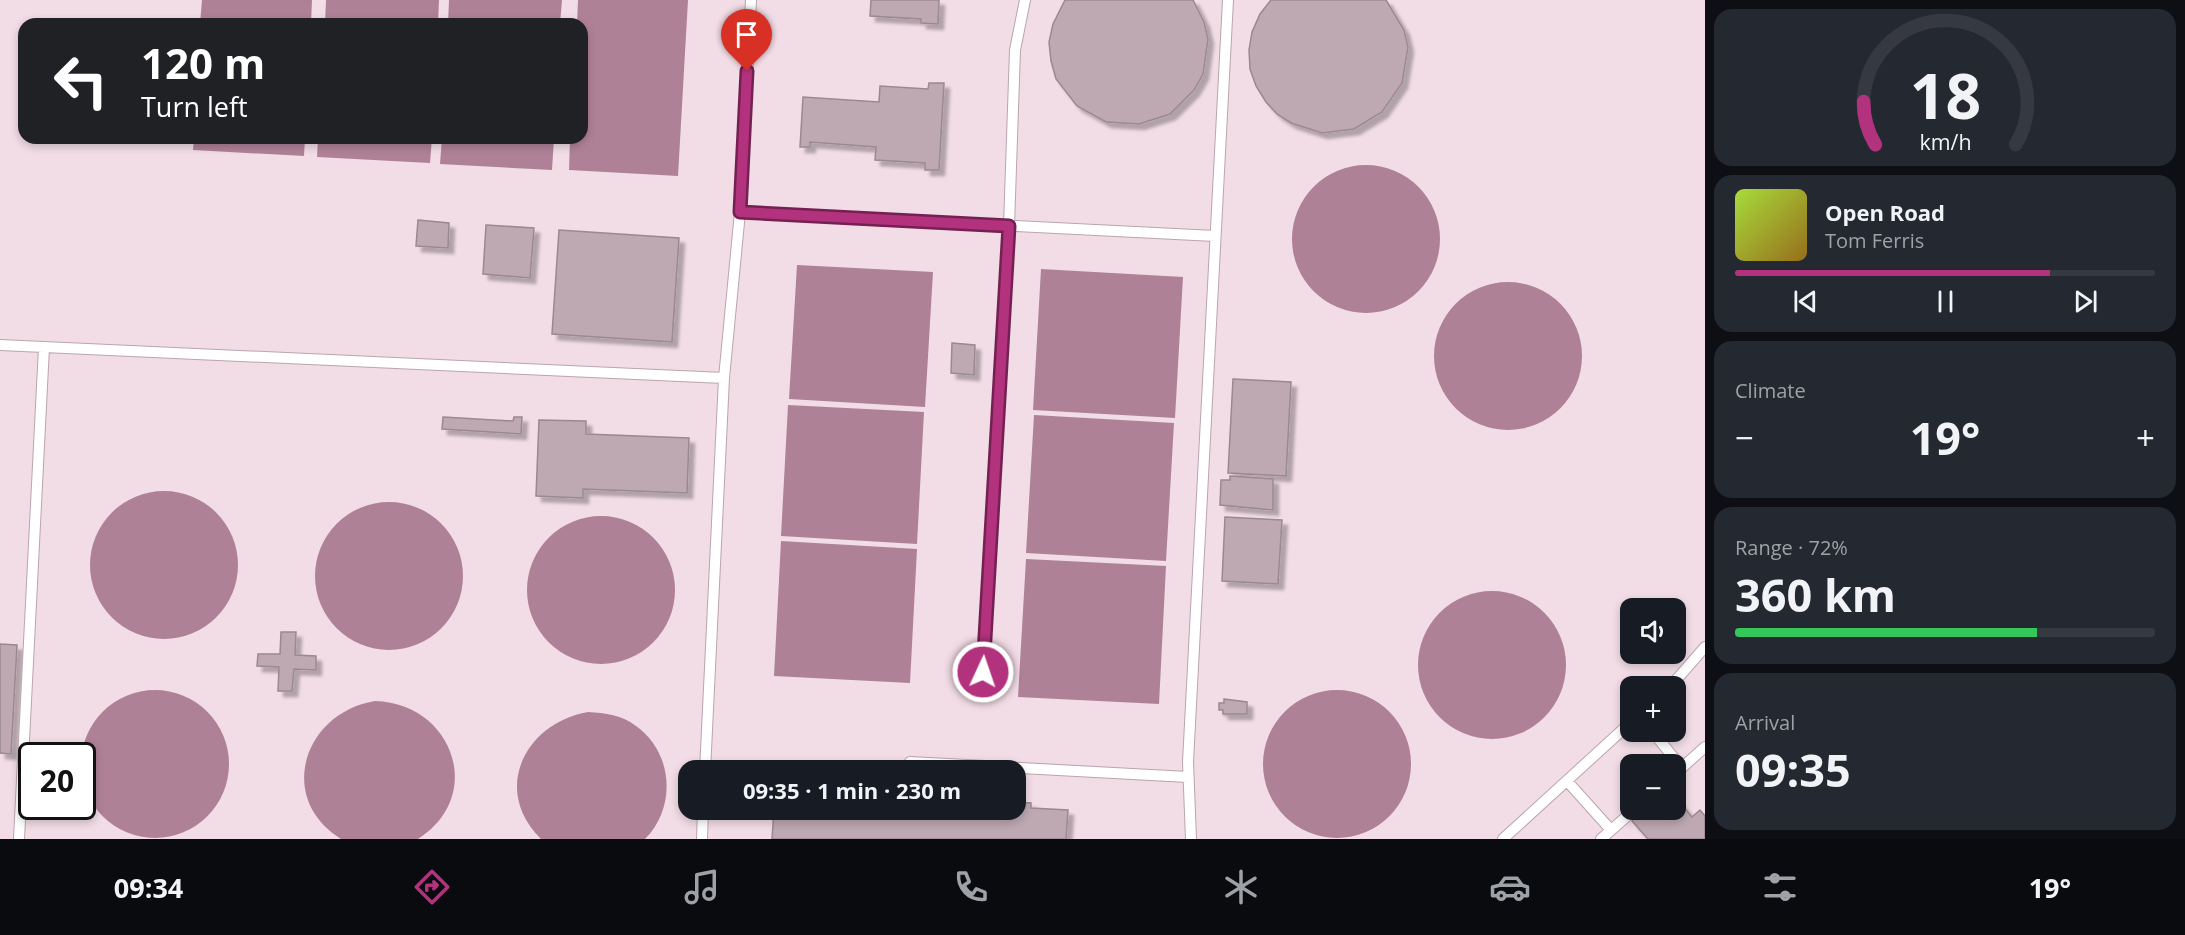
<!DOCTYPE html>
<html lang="en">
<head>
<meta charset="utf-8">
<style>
  body { margin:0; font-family:"Open Sans",sans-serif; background:#242831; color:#f1f3f6; height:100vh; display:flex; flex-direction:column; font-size:22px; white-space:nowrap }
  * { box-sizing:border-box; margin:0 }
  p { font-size:20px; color:#9ea1a6 }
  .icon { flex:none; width:33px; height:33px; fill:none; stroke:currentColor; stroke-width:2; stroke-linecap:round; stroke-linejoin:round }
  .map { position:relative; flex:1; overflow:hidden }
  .panel { display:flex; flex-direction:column; gap:9px; padding:9px; background:#0d0f14; width:480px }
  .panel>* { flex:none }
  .banner { position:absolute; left:18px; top:18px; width:570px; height:126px; border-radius:18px; box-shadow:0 3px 9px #0003; background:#202124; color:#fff; overflow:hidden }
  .buttons { position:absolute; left:1620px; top:598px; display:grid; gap:12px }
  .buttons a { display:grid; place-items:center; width:66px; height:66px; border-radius:12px; background:#171b24; box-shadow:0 3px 9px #0003; font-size:30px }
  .speed { position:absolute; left:18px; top:742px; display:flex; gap:12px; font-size:30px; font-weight:700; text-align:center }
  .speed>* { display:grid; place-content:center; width:78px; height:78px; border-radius:50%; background:#171b24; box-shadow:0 3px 9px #0003; line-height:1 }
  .speed .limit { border:3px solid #111; border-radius:9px; background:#fff; color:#111 }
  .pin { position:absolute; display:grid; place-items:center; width:51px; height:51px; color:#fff; margin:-62px -26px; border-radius:50% 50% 50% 0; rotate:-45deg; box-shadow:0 0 6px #0007 }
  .pin .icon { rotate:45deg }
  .me { position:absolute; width:66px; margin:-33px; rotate:3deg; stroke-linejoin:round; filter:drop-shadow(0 0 4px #0008) }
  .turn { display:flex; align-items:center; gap:21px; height:126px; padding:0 24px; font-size:27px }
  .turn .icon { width:78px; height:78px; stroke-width:2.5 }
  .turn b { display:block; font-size:42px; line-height:51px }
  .big { font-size:45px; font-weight:700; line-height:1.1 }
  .panel .card { flex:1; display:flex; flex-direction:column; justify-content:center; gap:9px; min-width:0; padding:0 21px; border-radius:18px; background:#242831 }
  .panel .dial { align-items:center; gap:0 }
  .dial svg { height:156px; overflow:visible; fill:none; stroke:#363941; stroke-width:7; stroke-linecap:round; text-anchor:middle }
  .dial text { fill:#f1f3f6; stroke:none }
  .song { display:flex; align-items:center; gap:18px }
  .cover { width:72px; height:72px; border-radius:9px; background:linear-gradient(135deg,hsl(80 70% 55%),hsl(40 70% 35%)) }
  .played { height:6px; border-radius:3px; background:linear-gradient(90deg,#b3327e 75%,#363941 75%) }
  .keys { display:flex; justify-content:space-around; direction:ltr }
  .heat { display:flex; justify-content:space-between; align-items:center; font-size:33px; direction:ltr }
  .charge { height:9px; border-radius:4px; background:linear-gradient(90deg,#34c759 72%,#363941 0) }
  .trip { position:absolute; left:678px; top:760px; width:348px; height:60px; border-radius:18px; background:#171b24; box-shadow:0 3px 9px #0003; font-weight:700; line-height:60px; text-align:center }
  .dock { display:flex; height:96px; justify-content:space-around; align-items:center; background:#090b0e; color:#9ea1a6 }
  .dock .icon { width:42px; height:42px }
  .dock .active { color:#b3327e }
  .dock b { font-size:27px; color:#f1f3f6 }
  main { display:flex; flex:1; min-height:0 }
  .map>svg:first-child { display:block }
  .water { fill:#af8197 }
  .building { fill:#bea8b2; stroke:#9c8891; stroke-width:1.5; filter:url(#shadow) }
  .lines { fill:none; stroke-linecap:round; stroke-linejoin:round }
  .service-casing { stroke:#baa5ae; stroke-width:12 }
  .service { stroke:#fff; stroke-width:10 }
  .route-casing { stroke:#742052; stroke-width:15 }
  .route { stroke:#b3327e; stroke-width:10 }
</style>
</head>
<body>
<main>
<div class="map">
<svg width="1705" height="839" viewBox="0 0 1705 839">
  <defs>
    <filter id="shadow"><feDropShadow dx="5.5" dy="5.5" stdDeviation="1.5" flood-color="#0004"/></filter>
  </defs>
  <rect width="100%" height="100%" fill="#f2dce6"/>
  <!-- water -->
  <path class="water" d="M202,0H312L311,24H200Z
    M326,0H439L438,24H325Z
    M449,0H562L560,24H448Z
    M578,0H688L678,176L569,170L570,138H582V24H577Z
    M194,138H305L304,156L193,150Z
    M318,138H432L430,163L317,157Z
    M442,138H554L552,170L440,164Z
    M1292 239a74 74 0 1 1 148 0a74 74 0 1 1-148 0Z
    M797,265L933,272L925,407L789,399Z
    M1041,269L1183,277L1175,418L1033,410Z
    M1434 356a74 74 0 1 1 148 0a74 74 0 1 1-148 0Z
    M788,405L924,412L917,544L781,536Z
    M1034,415L1174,423L1166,561L1026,553Z
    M90 565a74 74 0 1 1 148 0a74 74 0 1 1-148 0Z
    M315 576a74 74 0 1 1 148 0a74 74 0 1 1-148 0Z
    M527 590a74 74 0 1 1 148 0a74 74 0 1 1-148 0Z
    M781,541L917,549L910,683L774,676Z
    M1026,559L1166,566L1159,704L1018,697Z
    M1418 665a74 74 0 1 1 148 0a74 74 0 1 1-148 0Z
    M1263 764a74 74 0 1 1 148 0a74 74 0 1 1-148 0Z
    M81 764a74 74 0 1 1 148 0a74 74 0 1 1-148 0Z
    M375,701C453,703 486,796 418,839H341C276,799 303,713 375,701Z
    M588,712C605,713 622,715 636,726C673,752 677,807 645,839H541C491,790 525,723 588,712Z"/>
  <!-- building -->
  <path class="building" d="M871,0H939L938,24L921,23V19L870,16Z
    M1065,0H1193L1204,22L1208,39L1203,74L1194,90L1170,114L1139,124L1106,122L1077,106L1056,79L1051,61L1049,42L1053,24Z
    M1271,0H1386L1404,30L1408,47L1402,83L1382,112L1354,129L1322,133L1291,123L1277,114L1266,102L1256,86L1250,69L1249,50L1252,32L1260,14Z
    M929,83H944L939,170H925V163L875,160L876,147L810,142V147H800L803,97L879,102L880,86L928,89Z
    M418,220L449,223L448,248L416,246Z
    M486,225L534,228L530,278L483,274Z
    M559,230L679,238L672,342L552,334Z
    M952,343L975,345L974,375L951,373Z
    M1233,379L1291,382L1286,476L1228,473Z
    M443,417L513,421L514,417H522L521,434L442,429Z
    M539,420L586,421V434L689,438L687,493L583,489V498L536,496Z
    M1230,476L1273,479V510L1220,505L1221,480H1230Z
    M1225,517L1282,520L1278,584L1222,581Z
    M281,632H296L295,655L316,656V670L294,669L292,691H278L279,667L257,666L258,654H280Z
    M0,644L17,645L11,754L0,753Z
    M1224,699L1247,702V714H1223V710H1219V703H1224Z
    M1676,798L1692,817L1700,810L1705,816V839H1648L1632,821L1644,810H1676Z
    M1016,802L1031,803V808L1068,810L1066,839H772L774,810H1016Z"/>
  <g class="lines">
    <defs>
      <path id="service" d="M740,212L1215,236
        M0,345L724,378
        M1670,687L1705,647
        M982,695L1009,226L1015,50L1025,0
        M1653,732L1682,768
        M910,762L1188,777
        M705,771L724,378L740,212L751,0
        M1676,773L1705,747
        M1567,781L1611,830
        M19,839L44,347
        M702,839L703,810
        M1191,839L1188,762L1228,0
        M1503,839L1630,723
        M1601,839L1634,810"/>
    </defs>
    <!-- service casing -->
    <use href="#service" class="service-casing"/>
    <!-- service -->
    <use href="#service" class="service"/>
  </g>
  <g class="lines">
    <defs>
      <path id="route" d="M747,71L740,212L1009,226L983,672"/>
    </defs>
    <!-- route casing -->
    <use href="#route" class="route-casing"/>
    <!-- route -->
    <use href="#route" class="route"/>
  </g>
</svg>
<div class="buttons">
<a><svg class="icon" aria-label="sound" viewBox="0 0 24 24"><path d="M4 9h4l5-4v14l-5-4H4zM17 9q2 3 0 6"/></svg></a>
<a>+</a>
<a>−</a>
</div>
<div class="speed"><div class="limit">20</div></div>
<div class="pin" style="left:747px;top:71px;background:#d93025"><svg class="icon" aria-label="arrive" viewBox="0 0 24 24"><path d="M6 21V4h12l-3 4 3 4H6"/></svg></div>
<svg class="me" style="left:983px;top:672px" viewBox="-20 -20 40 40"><circle r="17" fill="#b3327e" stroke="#fff" stroke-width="3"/><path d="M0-11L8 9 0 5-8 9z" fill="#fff"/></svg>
<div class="trip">09:35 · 1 min · 230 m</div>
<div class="banner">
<div class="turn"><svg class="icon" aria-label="left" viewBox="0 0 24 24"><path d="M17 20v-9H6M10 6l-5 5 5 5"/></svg><div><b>120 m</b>Turn left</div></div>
</div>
</div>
<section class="panel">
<div class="card dial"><svg viewBox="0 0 100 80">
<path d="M14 69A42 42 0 1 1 86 69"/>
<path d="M14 69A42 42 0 0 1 8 47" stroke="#b3327e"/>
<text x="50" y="56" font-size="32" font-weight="700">18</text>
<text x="50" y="72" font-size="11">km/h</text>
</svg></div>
<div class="card">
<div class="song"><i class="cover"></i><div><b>Open Road</b><p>Tom Ferris</p></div></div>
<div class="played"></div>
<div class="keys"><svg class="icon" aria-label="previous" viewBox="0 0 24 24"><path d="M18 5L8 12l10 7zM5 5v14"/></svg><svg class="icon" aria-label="pause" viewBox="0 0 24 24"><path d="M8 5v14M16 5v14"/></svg><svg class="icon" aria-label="next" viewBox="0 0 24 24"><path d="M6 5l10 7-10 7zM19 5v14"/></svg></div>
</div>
<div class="card"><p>Climate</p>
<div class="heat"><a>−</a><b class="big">19°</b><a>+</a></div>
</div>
<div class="card"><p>Range · 72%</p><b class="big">360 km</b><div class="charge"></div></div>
<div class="card"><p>Arrival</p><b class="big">09:35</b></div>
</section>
</main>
<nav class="dock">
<b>09:34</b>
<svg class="icon active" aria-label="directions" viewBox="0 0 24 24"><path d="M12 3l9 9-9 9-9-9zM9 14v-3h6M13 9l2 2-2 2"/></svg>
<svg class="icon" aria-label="music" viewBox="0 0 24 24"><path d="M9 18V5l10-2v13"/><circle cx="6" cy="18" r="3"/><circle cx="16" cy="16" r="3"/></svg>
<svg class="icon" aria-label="phone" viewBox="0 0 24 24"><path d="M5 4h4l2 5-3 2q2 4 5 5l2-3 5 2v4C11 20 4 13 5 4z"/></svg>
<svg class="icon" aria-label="climate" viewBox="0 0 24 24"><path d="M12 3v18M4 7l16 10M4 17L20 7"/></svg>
<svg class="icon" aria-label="car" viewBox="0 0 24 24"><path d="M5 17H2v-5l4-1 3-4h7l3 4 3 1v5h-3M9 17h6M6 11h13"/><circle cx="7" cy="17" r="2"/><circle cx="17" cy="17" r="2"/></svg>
<svg class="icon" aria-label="filters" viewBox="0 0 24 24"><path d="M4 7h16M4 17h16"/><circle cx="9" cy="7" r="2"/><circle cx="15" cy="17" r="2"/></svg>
<b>19°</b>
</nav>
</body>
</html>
